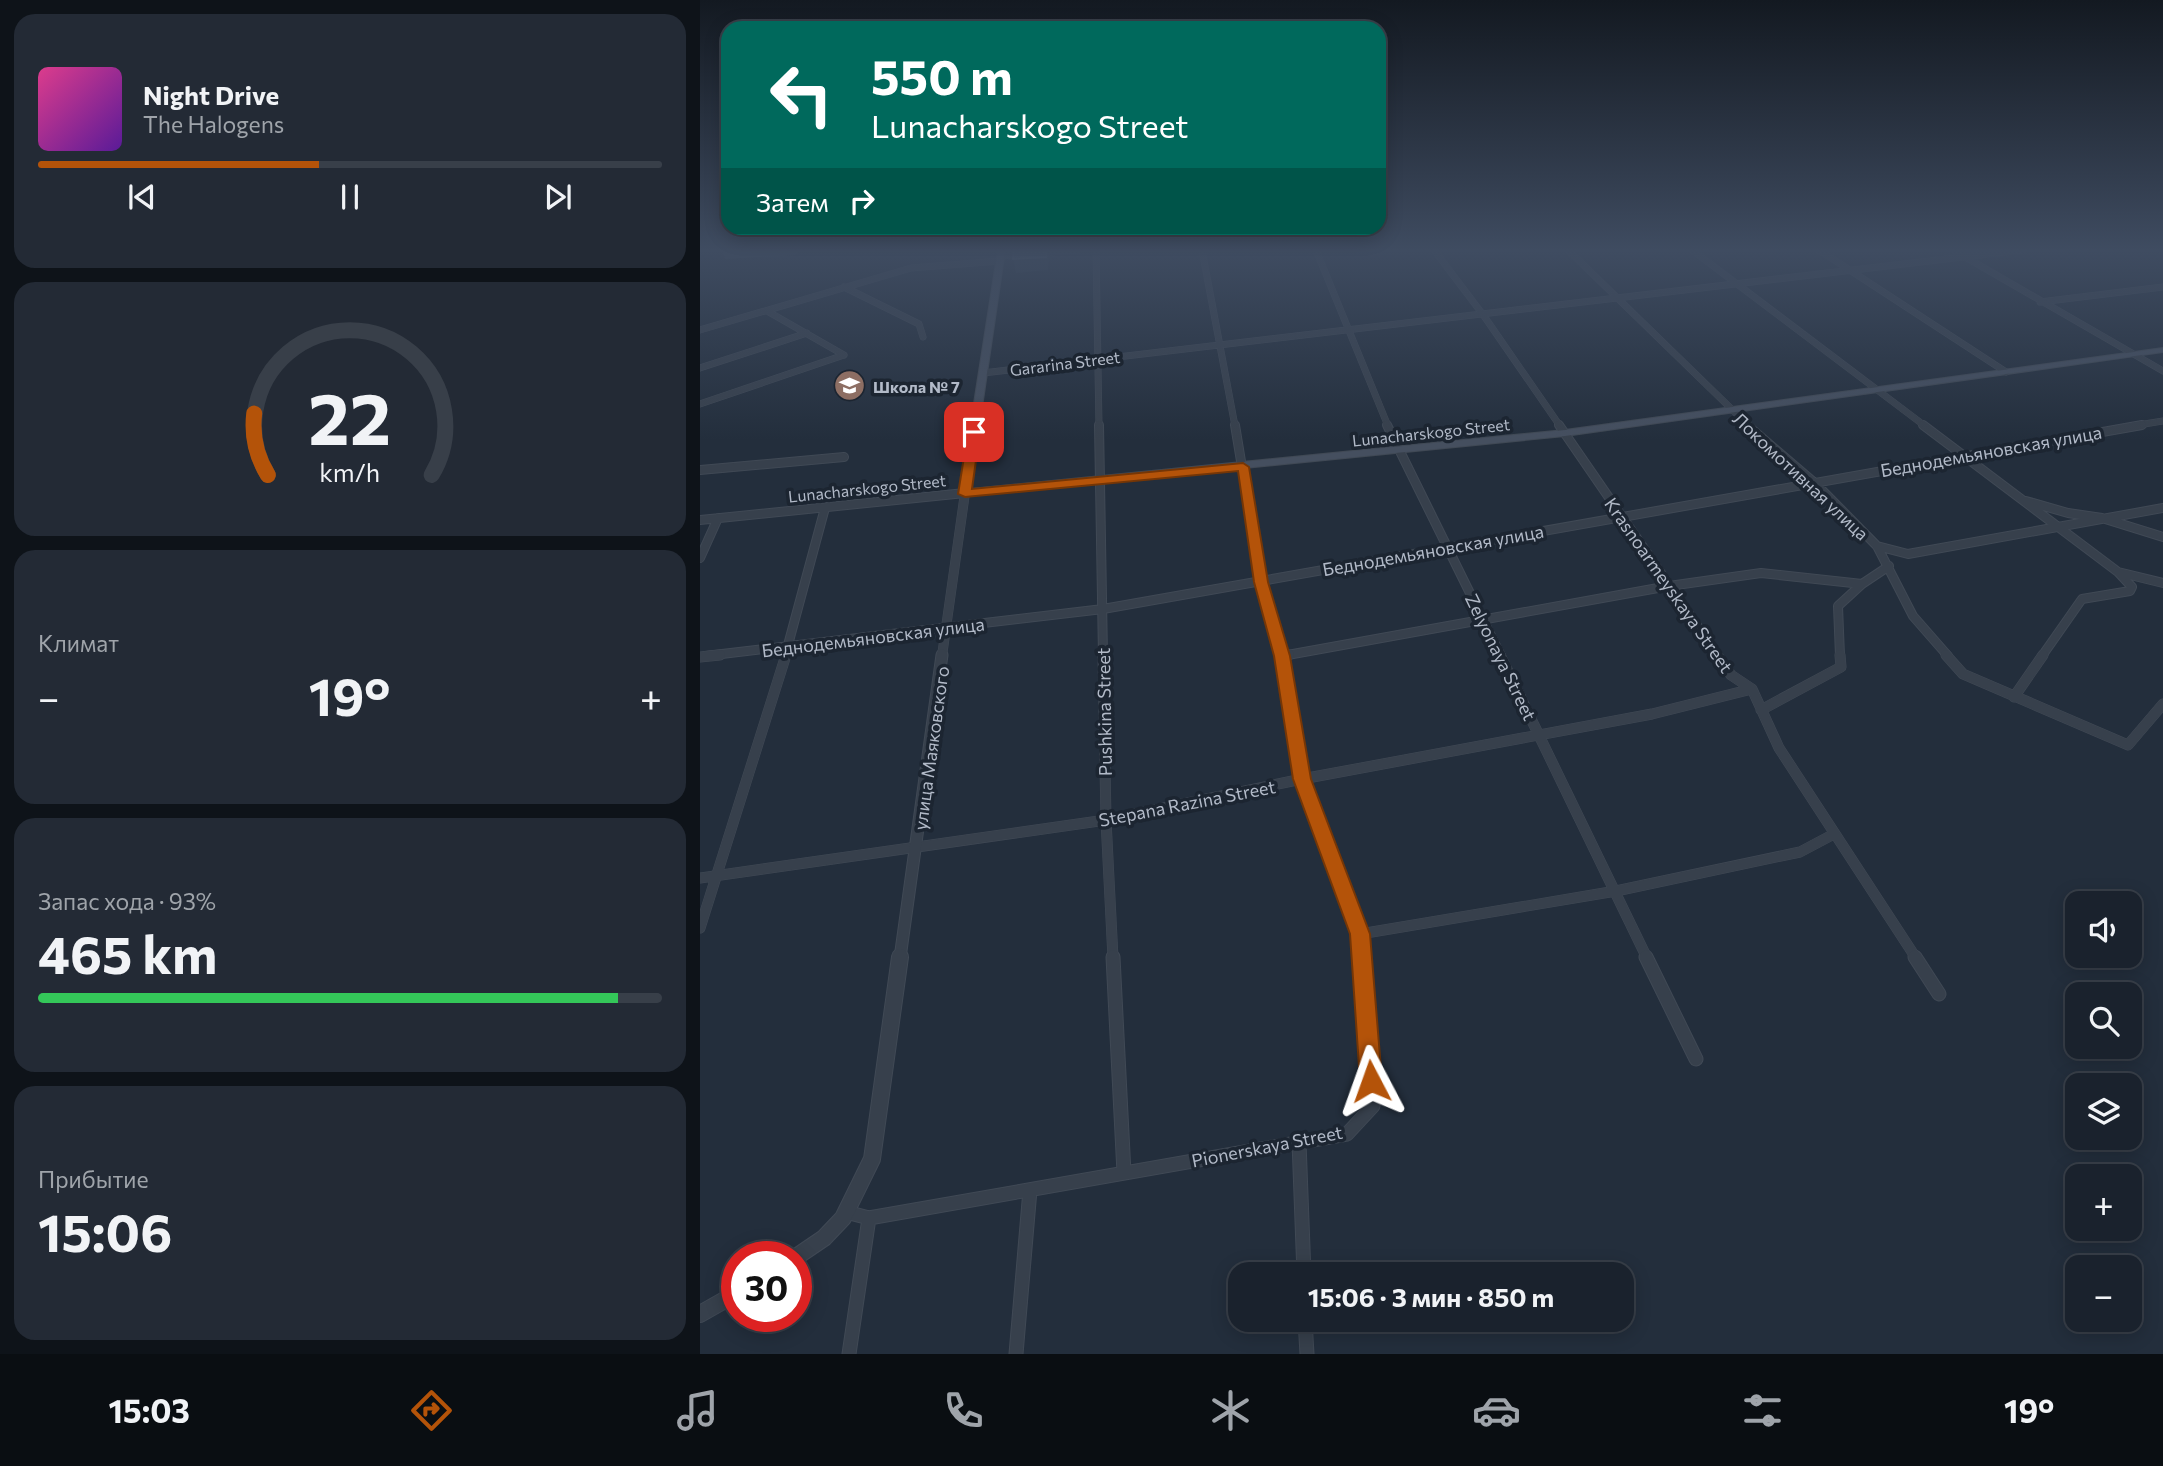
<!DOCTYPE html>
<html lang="ru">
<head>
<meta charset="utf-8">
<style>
  body { margin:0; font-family:Commissioner,sans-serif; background:#232a35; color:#f1f3f6; height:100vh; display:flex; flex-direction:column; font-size:26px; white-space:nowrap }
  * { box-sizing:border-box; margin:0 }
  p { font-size:23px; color:#9fa4aa }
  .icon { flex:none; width:38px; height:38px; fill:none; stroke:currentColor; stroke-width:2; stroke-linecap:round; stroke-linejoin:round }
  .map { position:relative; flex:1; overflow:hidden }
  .sheet { display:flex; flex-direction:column; gap:14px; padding:14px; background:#0e1319; width:700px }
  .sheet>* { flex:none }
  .banner { position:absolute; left:21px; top:21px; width:665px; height:214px; border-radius:21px; box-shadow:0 4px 18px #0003,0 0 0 2px #383f49; background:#00695c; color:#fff; overflow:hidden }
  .buttons { position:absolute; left:1365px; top:891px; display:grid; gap:14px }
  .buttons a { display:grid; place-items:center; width:77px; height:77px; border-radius:14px; background:#1a222d; box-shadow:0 4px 18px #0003,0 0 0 2px #383f49; font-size:35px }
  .speed { position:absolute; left:21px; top:1241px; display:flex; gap:14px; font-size:35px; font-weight:700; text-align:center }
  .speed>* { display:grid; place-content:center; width:91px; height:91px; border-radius:50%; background:#1a222d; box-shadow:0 4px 18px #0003,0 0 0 2px #383f49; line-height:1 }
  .speed .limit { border:10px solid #d22; background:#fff; color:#111 }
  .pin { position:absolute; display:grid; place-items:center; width:60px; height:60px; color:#fff; margin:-30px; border-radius:14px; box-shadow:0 4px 10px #0006 }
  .me { position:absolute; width:77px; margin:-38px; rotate:356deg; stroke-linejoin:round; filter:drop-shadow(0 0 5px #0008) }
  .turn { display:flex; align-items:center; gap:24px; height:147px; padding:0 35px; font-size:32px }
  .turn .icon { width:91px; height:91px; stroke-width:2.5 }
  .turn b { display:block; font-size:49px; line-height:60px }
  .then { display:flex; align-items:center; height:66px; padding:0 35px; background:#0003; gap:14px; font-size:26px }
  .big { font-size:52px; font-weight:700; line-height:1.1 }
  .sheet .widget { flex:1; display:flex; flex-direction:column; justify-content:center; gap:10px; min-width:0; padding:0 24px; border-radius:21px; background:#232a35 }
  .sheet .dial { align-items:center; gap:0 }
  .dial svg { height:182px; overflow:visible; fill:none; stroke:#383f49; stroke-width:7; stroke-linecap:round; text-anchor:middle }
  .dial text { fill:#f1f3f6; stroke:none }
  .song { display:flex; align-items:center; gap:21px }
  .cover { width:84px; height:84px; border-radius:10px; background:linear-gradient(135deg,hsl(330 70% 55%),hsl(270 70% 35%)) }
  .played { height:7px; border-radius:4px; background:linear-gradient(90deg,#b45309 45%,#383f49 45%) }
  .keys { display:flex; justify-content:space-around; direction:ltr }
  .heat { display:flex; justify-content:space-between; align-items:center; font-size:38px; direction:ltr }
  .charge { height:10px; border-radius:5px; background:linear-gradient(90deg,#34c759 93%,#383f49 0) }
  .trip { position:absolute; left:528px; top:1262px; width:406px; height:70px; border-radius:21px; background:#1a222d; box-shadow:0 4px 18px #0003,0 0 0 2px #383f49; font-weight:700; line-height:70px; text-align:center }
  .dock { display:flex; height:112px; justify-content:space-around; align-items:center; background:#0a0e12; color:#9fa4aa }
  .dock .icon { width:49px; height:49px }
  .dock .selected { color:#b45309 }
  .dock b { font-size:32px; color:#f1f3f6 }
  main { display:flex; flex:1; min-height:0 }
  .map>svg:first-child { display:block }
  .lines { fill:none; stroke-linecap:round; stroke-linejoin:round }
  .minor-far3-casing { stroke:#404955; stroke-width:7 }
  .minor-far2-casing { stroke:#404955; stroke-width:10 }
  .minor-far1-casing { stroke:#404955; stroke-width:11 }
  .minor-casing { stroke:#404955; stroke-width:15 }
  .tertiary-far2-casing { stroke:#404955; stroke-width:10 }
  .tertiary-far1-casing { stroke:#404955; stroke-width:13 }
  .tertiary-casing { stroke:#404955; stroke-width:18 }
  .secondary-casing { stroke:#404955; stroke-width:2 }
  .minor-far3 { stroke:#37404c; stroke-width:6 }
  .minor-far2 { stroke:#37404c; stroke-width:8 }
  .minor-far1 { stroke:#37404c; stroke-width:10 }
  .minor { stroke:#37404c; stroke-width:13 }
  .tertiary-far2 { stroke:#37404c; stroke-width:9 }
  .tertiary-far1 { stroke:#37404c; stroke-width:11 }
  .tertiary { stroke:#37404c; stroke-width:16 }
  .secondary { fill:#454f5f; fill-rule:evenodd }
  .wall { fill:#3e4a5a }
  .shaded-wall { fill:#2e3a49 }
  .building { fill:#4a5666; stroke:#5a6675; stroke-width:2 }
  .route { fill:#b45309; stroke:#753606; stroke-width:2 }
  .labels { text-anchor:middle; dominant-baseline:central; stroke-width:7; stroke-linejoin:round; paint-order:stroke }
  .far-street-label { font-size:16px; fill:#b2bac8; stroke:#1c2531 }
  .far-poi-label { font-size:16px; font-weight:bold; fill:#b2bac8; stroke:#1c2531; text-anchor:start }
  .street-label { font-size:18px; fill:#b2bac8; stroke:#1c2531 }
</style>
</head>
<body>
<main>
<section class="sheet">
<div class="widget">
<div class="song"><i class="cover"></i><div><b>Night Drive</b><p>The Halogens</p></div></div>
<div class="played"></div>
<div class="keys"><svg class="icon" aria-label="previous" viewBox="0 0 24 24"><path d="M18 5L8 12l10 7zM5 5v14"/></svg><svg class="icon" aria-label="pause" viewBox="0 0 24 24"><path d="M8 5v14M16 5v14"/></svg><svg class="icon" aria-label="next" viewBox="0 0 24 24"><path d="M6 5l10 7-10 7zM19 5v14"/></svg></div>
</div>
<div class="widget dial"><svg viewBox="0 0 100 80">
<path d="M14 69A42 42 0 1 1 86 69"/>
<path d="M14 69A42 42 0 0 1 8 42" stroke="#b45309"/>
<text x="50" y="56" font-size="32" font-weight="700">22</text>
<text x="50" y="72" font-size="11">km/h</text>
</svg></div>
<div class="widget"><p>Климат</p>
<div class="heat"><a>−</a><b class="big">19°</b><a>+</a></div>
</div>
<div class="widget"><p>Запас хода · 93%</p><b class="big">465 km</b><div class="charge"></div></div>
<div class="widget"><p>Прибытие</p><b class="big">15:06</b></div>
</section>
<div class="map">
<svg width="1463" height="1354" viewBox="0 0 1463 1354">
  <rect width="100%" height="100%" fill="#232e3c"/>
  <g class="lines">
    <defs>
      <path id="minor-far3" d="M396,250L399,426
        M502,250L535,426
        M616,250L688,426
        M734,250L784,316L860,426
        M868,250L1049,426
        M992,250L1225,426
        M1119,250L1306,372
        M1253,250L1463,371
        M338,253L379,250
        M301,256L324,254
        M144,287L219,324L223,337
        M1340,302L1463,287
        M67,311L144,355
        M0,330L211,268L300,261
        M0,368L107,333
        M283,373L1322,250
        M0,404L144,355
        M1432,426L1463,421"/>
      <path id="minor-far2" d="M399,425L403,656
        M535,425L561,582L582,656
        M687,425L801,656
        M859,425L1018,656
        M1047,425L1116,484L1177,546L1213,616L1248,656
        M1223,425L1418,572L1432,587L1430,591L1382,599L1342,656
        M0,470L144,457
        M1326,501L1368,513L1402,518L1463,537
        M0,520L265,493
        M1177,546L1208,554L1463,508
        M0,558L18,518
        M1418,572L1463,583
        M5,656L403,609L1442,425
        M85,656L125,508
        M582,656L969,586L1061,573L1162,584L1189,566
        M1140,656L1138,606L1162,584"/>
      <path id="minor-far1" d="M403,655L406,820L413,958
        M582,655L602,779L660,934L662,958
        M800,655L947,958
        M1017,655L1031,675L1052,689L1079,748L1216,958
        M1246,655L1263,674L1428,745L1463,704
        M582,656L589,655
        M0,657L20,655
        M1314,697L1343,655
        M1061,710L1141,667L1140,655
        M0,878L406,820L602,779L952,714L1052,689
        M0,928L86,655
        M660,934L916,891L1100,852L1134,834"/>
      <path id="minor" d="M413,957L424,1173
        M946,957L996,1059
        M1215,957L1239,994
        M599,1142L604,1274
        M146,1212L169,1218L149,1354
        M169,1218L647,1134L673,1106L662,957
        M605,1320L607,1354
        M316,1354L330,1190"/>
      <path id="tertiary-far2" d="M242,656L265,493"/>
      <path id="tertiary-far1" d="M200,958L242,655"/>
      <path id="tertiary" d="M96,1257L124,1238L143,1218L172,1159L200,957
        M0,1314L37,1293"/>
      <path id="secondary" d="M298,250H305L270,489L865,430L1463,348V352L865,436L265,496L260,493Z"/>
    </defs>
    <!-- minor-far3 casing -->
    <use href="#minor-far3" class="minor-far3-casing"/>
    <!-- minor-far2 casing -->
    <use href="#minor-far2" class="minor-far2-casing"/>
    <!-- minor-far1 casing -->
    <use href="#minor-far1" class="minor-far1-casing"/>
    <!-- minor casing -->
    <use href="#minor" class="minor-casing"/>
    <!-- tertiary-far2 casing -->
    <use href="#tertiary-far2" class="tertiary-far2-casing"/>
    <!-- tertiary-far1 casing -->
    <use href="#tertiary-far1" class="tertiary-far1-casing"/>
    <!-- tertiary casing -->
    <use href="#tertiary" class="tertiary-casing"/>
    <!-- secondary casing -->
    <use href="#secondary" class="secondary-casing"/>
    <!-- minor-far3 -->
    <use href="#minor-far3" class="minor-far3"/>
    <!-- minor-far2 -->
    <use href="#minor-far2" class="minor-far2"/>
    <!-- minor-far1 -->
    <use href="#minor-far1" class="minor-far1"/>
    <!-- minor -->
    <use href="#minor" class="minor"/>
    <!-- tertiary-far2 -->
    <use href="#tertiary-far2" class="tertiary-far2"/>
    <!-- tertiary-far1 -->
    <use href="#tertiary-far1" class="tertiary-far1"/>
    <!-- tertiary -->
    <use href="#tertiary" class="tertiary"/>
    <!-- secondary -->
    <use href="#secondary" class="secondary"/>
  </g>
  <!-- wall -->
  <path class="wall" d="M22,250H99L96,255L25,259Z"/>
  <!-- shaded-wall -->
  <path class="shaded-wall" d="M347,250L349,261L348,270L316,273L313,259Z"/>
  <!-- building -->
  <path class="building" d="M314,250H346V257L313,259Z"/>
  <!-- sky -->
  <linearGradient id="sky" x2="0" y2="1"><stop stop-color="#131921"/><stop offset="0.57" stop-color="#3f4c61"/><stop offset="1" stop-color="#3f4c61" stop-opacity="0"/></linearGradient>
  <rect width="1463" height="440" fill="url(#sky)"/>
  <!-- route -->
  <path class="route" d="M274,428L280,432L272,489L543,463L549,467L568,582L590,656L611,779L670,934L682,1081L679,1088L671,1091L663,1088L660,1081L650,934L593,779L574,656L554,582L538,471L265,497L258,494L268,432Z"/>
  <!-- icons -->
  <defs>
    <symbol id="school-disc" viewBox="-11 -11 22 22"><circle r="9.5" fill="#8d6e63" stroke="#1c2531"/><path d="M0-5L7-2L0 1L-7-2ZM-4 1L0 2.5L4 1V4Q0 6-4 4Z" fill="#fff"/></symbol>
  </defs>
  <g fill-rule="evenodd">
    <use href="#school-disc" x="132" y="368" width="35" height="35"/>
  </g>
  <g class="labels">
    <!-- far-street labels -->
    <g class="far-street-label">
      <text transform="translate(365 363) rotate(-7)">Gararina Street</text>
      <text transform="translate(731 432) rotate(-6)">Lunacharskogo Street</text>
      <text transform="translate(167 488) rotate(-6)">Lunacharskogo Street</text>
    </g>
    <!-- far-poi labels -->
    <g class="far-poi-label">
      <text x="173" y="386">Школа № 7</text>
    </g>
    <!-- street labels -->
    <g class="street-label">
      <text transform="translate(1291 451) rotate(-10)">Беднодемьяновская улица</text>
      <text transform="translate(1101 476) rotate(43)">Локомотивная улица</text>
      <text transform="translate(733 550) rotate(-10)">Беднодемьяновская улица</text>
      <text transform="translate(969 585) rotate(55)">Krasnoarmeyskaya Street</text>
      <text transform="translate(173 637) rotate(-7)">Беднодемьяновская улица</text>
      <text transform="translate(801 657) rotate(64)">Zelyonaya Street</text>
      <text transform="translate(404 712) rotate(-91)">Pushkina Street</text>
      <text transform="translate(231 748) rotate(-82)">улица Маяковского</text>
      <text transform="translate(487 803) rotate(-11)">Stepana Razina Street</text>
      <text transform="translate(567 1146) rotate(-11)">Pionerskaya Street</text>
    </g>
  </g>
</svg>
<div class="buttons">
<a><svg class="icon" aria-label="sound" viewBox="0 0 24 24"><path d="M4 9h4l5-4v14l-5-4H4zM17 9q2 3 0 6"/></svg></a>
<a><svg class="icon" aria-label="search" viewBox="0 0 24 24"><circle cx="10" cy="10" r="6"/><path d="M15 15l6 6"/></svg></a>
<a><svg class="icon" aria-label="layers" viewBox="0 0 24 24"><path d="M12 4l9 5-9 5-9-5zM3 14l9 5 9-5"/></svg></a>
<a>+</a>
<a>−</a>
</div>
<div class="speed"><div class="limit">30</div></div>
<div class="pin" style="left:274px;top:432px;background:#d93025"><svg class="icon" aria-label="arrive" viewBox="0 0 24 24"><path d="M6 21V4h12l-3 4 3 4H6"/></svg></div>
<svg class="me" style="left:671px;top:1081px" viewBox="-20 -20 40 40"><path d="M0-17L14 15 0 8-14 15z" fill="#b45309" stroke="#fff" stroke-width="4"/></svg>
<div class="trip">15:06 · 3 мин · 850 m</div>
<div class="banner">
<div class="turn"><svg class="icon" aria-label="left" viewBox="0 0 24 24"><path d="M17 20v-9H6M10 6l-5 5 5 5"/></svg><div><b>550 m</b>Lunacharskogo Street</div></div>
<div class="then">Затем<svg class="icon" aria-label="right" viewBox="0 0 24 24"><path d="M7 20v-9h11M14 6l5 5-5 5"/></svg></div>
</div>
</div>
</main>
<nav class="dock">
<b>15:03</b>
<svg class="icon selected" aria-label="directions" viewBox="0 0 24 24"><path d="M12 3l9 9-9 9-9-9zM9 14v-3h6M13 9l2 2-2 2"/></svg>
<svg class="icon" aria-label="music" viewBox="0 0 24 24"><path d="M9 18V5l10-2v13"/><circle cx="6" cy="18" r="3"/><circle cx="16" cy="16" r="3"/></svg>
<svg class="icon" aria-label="phone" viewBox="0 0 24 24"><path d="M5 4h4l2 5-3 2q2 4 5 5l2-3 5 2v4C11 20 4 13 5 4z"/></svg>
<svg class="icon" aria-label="climate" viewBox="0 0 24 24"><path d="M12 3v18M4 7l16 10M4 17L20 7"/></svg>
<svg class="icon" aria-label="car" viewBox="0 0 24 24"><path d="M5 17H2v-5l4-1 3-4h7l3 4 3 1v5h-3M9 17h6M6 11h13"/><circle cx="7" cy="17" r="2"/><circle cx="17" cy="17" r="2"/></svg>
<svg class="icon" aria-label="filters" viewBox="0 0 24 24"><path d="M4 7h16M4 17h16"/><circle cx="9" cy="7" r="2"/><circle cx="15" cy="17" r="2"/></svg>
<b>19°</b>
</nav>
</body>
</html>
